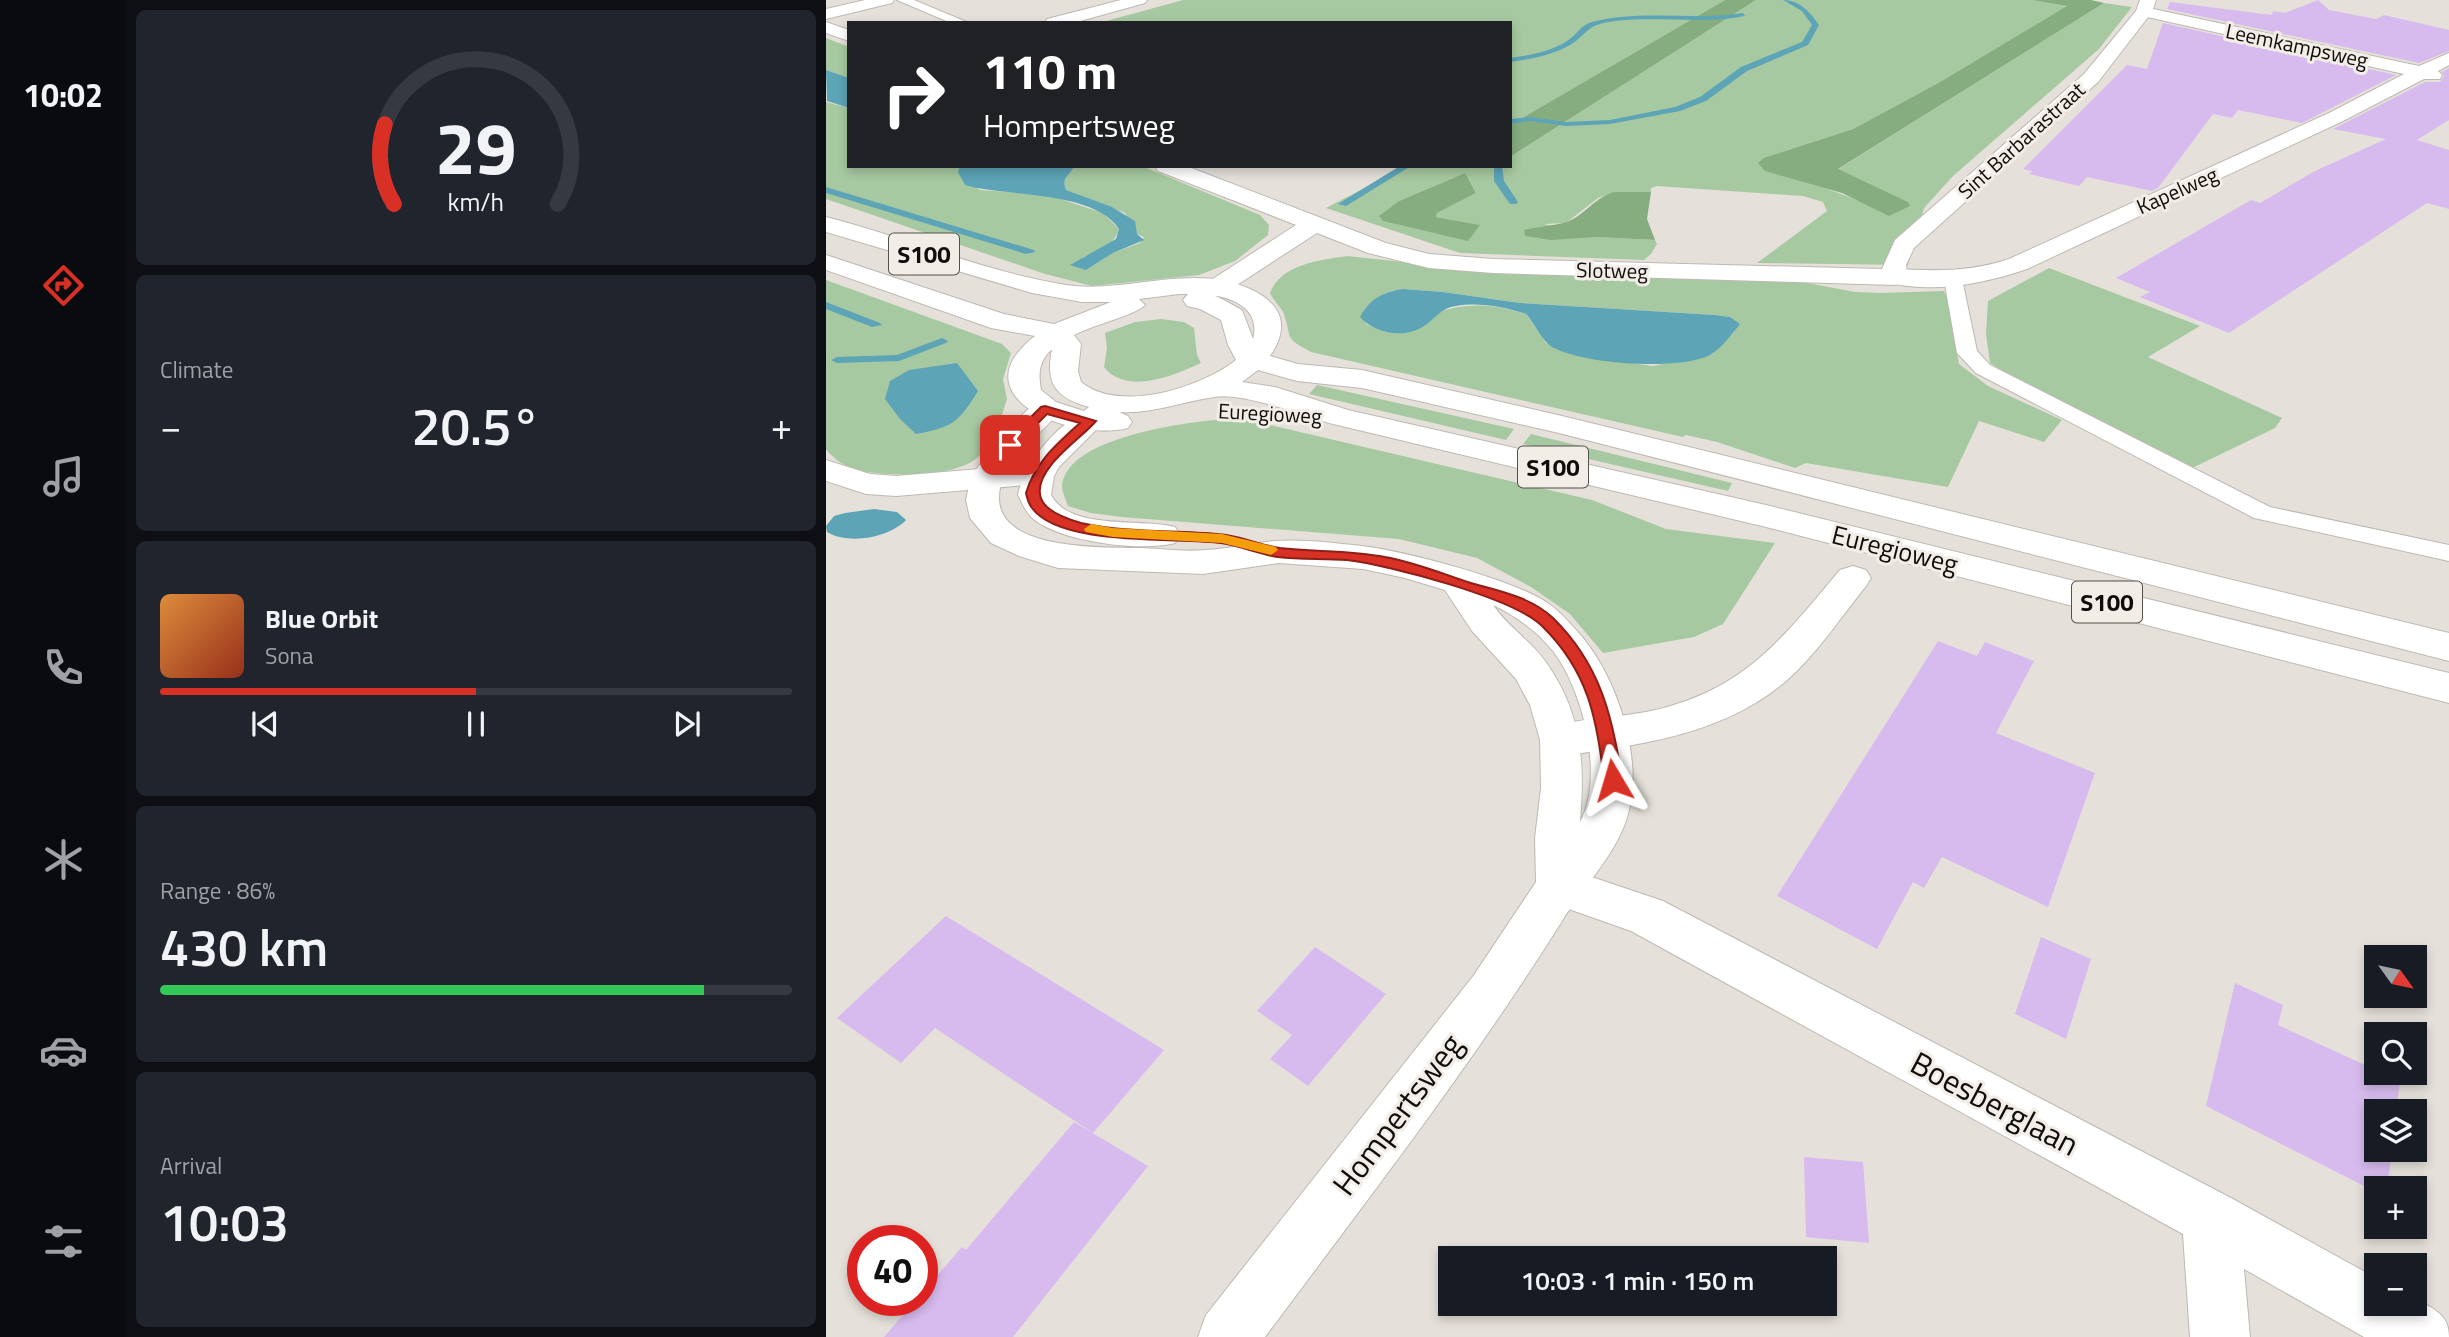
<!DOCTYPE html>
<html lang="en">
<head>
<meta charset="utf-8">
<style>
  body { margin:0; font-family:"Titillium Web",sans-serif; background:#20242c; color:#f1f3f6; height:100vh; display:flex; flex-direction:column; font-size:26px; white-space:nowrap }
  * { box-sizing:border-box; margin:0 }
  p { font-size:23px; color:#9ea1a6 }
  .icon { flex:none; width:38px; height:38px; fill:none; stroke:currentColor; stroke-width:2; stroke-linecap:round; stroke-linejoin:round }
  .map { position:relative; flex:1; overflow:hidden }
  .details { display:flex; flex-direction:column; gap:10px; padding:10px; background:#0d0f14; width:700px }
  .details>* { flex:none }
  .hud { position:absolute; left:21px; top:21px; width:665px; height:147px; border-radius:0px; box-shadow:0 4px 10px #0003; background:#202124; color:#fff; overflow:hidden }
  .needle { width:46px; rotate:123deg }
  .tools { position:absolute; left:1538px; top:945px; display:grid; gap:14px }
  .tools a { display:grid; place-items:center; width:63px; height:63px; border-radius:0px; background:#171b24; box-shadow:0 4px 10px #0003; font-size:35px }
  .speed { position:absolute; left:21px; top:1225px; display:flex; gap:14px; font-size:35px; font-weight:700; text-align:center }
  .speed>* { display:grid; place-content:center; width:91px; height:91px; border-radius:50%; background:#171b24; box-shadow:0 4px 10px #0003; line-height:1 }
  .speed .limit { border:10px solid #d22; background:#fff; color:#111 }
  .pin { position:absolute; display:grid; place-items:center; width:60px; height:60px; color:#fff; margin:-30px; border-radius:14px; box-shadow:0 4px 10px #0006 }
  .me { position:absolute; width:77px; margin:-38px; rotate:353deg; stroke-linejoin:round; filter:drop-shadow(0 0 5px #0008) }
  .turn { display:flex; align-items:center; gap:24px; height:147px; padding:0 21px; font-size:32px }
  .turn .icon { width:91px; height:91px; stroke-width:2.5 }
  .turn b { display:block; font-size:49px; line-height:60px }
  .big { font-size:52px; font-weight:600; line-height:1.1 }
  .details .tile { flex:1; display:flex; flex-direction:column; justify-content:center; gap:10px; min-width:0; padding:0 24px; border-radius:10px; background:#20242c }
  .details .dial { align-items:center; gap:0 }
  .dial svg { height:182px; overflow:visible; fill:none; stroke:#363941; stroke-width:7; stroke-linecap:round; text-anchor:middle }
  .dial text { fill:#f1f3f6; stroke:none }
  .song { display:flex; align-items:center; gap:21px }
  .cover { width:84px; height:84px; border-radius:10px; background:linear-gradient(135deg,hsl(30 70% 55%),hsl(10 70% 35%)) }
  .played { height:7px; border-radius:4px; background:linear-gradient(90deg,#d93025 50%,#363941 50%) }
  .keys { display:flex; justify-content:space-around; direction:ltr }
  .heat { display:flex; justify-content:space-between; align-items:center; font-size:38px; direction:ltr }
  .charge { height:10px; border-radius:5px; background:linear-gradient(90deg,#34c759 86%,#363941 0) }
  .trip { position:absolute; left:612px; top:1246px; width:399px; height:70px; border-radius:0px; background:#171b24; box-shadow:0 4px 10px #0003; font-weight:600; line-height:70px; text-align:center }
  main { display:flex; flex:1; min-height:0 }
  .dock { display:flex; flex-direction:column; width:126px; justify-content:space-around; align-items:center; background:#090b0e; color:#9ea1a6 }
  .dock .icon { width:49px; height:49px }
  .dock .current { color:#d93025 }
  .dock b { font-size:32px; color:#f1f3f6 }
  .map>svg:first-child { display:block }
  .green { fill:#a7c9a1; fill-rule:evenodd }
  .forest { fill:#86ad80 }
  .water { fill:#5da4b7 }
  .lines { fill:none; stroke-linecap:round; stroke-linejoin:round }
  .stream { fill:#5da4b7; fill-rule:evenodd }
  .building { fill:#d7bbee }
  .lane-casing { stroke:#bdb9b2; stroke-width:2 }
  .street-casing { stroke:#bdb9b2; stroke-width:2 }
  .secondary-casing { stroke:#bdb9b2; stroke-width:2 }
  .primary-casing { stroke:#bdb9b2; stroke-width:2 }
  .lane { fill:#fff; fill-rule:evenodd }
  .street { fill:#fff; fill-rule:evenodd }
  .secondary { fill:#fff; fill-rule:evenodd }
  .primary { fill:#fff; fill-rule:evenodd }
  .route { fill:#d93025; stroke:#8d1f18; stroke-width:2 }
  .slow { fill:#f59e0b }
  .labels { text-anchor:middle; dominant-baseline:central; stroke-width:6; stroke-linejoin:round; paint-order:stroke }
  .far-street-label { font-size:21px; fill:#0f0d0b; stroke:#f2eee7 }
  .shield { fill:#f2eee7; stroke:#53504d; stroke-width:2 }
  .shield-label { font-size:24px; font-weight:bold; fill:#0f0d0b }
  .street-label { font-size:26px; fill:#0f0d0b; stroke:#f2eee7 }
  .near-street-label { font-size:32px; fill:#0f0d0b; stroke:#f2eee7 }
</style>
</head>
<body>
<main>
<nav class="dock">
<b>10:02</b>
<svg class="icon current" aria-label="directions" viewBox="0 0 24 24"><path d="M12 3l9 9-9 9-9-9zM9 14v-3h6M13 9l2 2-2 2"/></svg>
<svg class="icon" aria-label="music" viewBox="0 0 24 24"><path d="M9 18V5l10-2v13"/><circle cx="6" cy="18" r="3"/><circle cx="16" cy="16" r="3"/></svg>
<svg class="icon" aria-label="phone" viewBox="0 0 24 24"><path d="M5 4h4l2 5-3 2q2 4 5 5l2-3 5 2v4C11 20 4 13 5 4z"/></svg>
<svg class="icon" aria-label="climate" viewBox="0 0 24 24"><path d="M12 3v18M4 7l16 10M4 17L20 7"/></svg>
<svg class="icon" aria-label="car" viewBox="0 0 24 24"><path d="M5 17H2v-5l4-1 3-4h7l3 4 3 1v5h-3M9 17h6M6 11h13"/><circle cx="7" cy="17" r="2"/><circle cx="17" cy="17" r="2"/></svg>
<svg class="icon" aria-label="filters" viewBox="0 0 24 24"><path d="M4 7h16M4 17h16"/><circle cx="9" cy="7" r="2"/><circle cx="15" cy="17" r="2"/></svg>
</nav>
<section class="details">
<div class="tile dial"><svg viewBox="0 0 100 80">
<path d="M14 69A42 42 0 1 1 86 69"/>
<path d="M14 69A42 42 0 0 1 10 34" stroke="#d93025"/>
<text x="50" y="56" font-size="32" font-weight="700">29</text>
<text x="50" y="72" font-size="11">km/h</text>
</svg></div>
<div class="tile"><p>Climate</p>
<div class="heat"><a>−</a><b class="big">20.5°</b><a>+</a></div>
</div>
<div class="tile">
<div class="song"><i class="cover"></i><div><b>Blue Orbit</b><p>Sona</p></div></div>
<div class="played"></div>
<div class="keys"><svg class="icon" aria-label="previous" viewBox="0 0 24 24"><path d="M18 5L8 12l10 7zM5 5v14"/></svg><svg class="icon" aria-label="pause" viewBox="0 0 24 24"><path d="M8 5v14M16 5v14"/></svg><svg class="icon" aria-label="next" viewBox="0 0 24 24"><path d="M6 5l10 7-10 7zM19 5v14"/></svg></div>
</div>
<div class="tile"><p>Range · 86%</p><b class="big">430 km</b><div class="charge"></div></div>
<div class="tile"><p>Arrival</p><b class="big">10:03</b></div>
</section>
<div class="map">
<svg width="1623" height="1337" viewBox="0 0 1623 1337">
  <rect width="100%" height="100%" fill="#e5e1da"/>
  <!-- green -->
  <path class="green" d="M357,0H899L684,125V23H273Z
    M930,0H1206L1242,6L1114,82L1027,129L937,158L932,163L1031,200L1082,202L1011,170L1278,3L1306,7L1273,49L1127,176L1098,208L1082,265L931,263L1001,211L997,202L977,196L831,186L825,188V192H787L772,198L740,223L718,224L769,237L829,240L831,244L825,254L818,260L634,253L500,208L581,166H684V157ZM639,173L650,193L611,213L610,217L653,225L554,216L573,201Z
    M0,38L23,47V78L0,70Z
    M0,102L23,108V166H134L133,172L154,190L222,195L277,213L293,229C288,246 272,251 257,257L260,270L287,253L314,243L318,237L311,234L299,213L240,190C235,176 244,177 248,166H316L434,215L443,225L442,235L409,261L373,275L266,286L219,274L0,199Z
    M521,256L652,270L971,281L1029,292L1054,293L1118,291L1122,300L1133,364L1162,386L1236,420L1218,442L1153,421L1122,487L980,463L969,468L891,442L860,435L857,437L485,352C456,337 467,338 457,312C454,306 447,300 444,293C455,264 494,260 521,256ZM577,289L617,292L694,303L889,315L904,317L908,332L886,354L827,366L761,357L720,343L700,314C639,295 615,311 559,332L540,324L539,309C551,296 559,291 577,289Z
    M1223,268L1374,326L1322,357L1456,418L1449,428L1360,471L1222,399L1164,363L1160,334L1162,301Z
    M0,280L176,344L185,353L177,379L181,399L175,418L157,429L164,437C161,442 158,451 153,456C133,478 59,477 31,470C20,467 7,459 0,449Z
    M335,319L358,322L368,328L371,355L375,363C349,375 300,396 278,367L281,348L279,333L309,322Z
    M491,385L688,429L680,440L483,394Z
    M414,418L766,500L840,529L949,543L897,624L868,637L777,653L744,614L705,587L651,558L573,539L296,517L265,513L242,506C240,500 236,492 236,486C241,434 374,420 414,418Z
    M705,434L906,483L902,491L697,444Z"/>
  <!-- forest -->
  <path class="forest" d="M899,0H930L684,157V125Z
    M1206,0H1265L1278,3L1012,169L1082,202L1084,206L1063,216L1016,193L939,171L932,163L937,158L1027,129L1114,82L1241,6Z
    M639,173L650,193L611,213L610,217L654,225L642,241L557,221L553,216L573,201Z
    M787,192H825L821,219L829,240L769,237L725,240L699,236L698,230C709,227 733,225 741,222C759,215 767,199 787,192Z"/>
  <!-- water -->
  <path class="water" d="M0,70L23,78V108L1,101Z
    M134,166H248C244,177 235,176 240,190L286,207L309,221L311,234L318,240L287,253L260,270L244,265L290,239L293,229C268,190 179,197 139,185L132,172Z
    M577,289L617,292L694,303L889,315L904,317L914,324C906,334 895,349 884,355C852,371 759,364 728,348C716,342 709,324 700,314C678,307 653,302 630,306C615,308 610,318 598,326C579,339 549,334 534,317C544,299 556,292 577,289Z
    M131,363L152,391C132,423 127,427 90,434L74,419L59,399L64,381L83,370Z
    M48,509L71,512L80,520C63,538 22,545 1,532L0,526L8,516L19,513Z"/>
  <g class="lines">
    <!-- stream -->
    <path class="stream" d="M957,0C974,0 984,12 993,25L982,45L921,71L880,101L854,111L784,124L740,126L704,121L684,124V119L704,117L740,122L784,120L849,107L874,97L915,67L976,42L986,25L976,11Z
      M917,13L919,16C874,25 828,15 783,22C758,26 761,36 742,46C724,56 704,59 684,62V58C704,55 724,52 741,41C751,35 754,25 766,22C815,9 867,21 917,13Z
      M574,166H585L520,206L512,204Z
      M668,166H676L678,181L692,202L690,204H684L668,181Z
      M0,187L208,250L209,252L200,254L0,193Z
      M0,302L54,323L56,325L46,327L0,309Z
      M116,338L122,341L120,343L73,361L11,363L5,360L11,357L71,355Z"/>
  </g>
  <!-- building -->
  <path class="building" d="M1492,0L1503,10L1550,19L1558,15L1623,30V51L1593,63L1341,9L1344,2L1446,15L1447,11L1459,13Z
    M1337,23L1570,75L1476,123L1412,110L1406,118L1387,114L1332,188L1326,191L1261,177L1253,186L1203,174L1206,171L1197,169L1301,65L1321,69Z
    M1623,68V120L1591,140L1623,150V209L1601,203L1403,333L1314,297L1324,292L1290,278L1425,200L1434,203L1489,171L1560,139L1507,129L1599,82H1614L1618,76L1616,72Z
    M1112,641L1151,656L1159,642L1208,661L1170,733L1269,773L1222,907L1116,857L1098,888L1087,882L1051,949L951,896Z
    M120,916L338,1050L267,1133L109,1028L75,1063L11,1018Z
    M1215,937L1265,959L1240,1039L1189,1014Z
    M489,947L560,994L482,1086L444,1059L466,1035L431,1011Z
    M1409,983L1457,1005L1452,1025L1574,1081L1570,1111H1550V1150H1566L1561,1188H1550V1192L1380,1106Z
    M248,1122L322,1166L187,1337H58L90,1300H96V1293L136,1247L140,1250Z
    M978,1157L1037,1162L1043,1243L980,1237Z"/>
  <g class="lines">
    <defs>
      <path id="lane" d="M71,0H88L143,23H125Z
        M1127,273L1136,279L1151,351L1164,365L1444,507L1623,545V561L1428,518L1150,373L1131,353L1118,279Z"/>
      <path id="street" d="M39,0H68L66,3L0,19V9Z
        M295,0H321L319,3L247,23H219L221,19Z
        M1318,7L1593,66L1623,53V65L1612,71L1616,75L1614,79H1598L1517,121L1201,269C1157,284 1106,294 1060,282L1056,277L1060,272L1069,269C1109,271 1145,272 1183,259L1503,113L1578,74L1312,15L1310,12Z
        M0,460L44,474L70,476L212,464L223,467L228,474L223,481L212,484L70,496L40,494L0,481Z
        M1027,566L1040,570L1045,578L1040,586C1014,618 991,654 960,681C897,735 813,745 734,756L720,751L714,740L720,729C752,718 787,718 820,712C917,692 954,641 1014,570Z
        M733,866L837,901L1405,1198L1550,1278V1304H1589V1299C1608,1309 1623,1314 1623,1337H1538L1418,1269L1424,1337H1364L1357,1234L805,931L717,900L710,886L717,872Z"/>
      <path id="secondary" d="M1314,0H1330L1326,12L1272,82L1088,248L1080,265L1082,277L1078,282L1069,285L667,273L603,268L542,253L491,233L397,294L388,297L379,294L375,289L379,284L470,225L332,171L329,166H360L560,243L603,254L667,259L1056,269L1069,240L1258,74L1310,11Z
        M0,22L23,30V41L0,33Z
        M219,401L230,404L234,410C214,438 173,460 173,498C173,552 281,547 316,548C337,549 358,552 379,550C403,549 426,543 449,541C477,539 508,543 536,546C578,551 690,580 723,604C733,611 743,622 751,631C792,676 820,763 800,821C787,858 756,888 736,921C646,1065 541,1200 439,1337H372L380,1315L648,975L710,882L709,838L715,788L714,740L704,705L690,679L646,631L619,590L579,578L537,569L453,563L377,574L232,568L193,556L165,543L144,518L140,500L145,476L183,427L208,404ZM667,605C690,616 711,631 727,651C757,690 779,777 754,822C759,762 756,712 719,661C704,640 681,626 667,605Z
        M264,412L275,415L279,421L233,467L228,476L225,495C244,531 315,518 349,527L354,535L349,543C314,552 234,542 206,518C200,512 196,503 192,495C198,464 232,420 264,412Z"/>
      <path id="primary" d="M0,217C80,237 158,272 240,285C300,294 367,262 424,289C457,304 464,327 444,356L472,364L536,370L736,416L1623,633V661L733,433L536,388L471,381L432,370L416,382L449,387L522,410L940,505L1623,673V703L940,527L503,423C477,415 415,392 388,397C355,402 327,414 293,412L302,416L306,422L302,428C246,442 130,397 209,336L165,328L0,270V255L178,314L228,324L285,302H256L206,293L0,232ZM353,294H362L357,300L361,306L374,309L395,320L402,345L410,360C376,387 294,414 255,382L252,371L255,344L248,335C262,327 314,313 319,305L313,299ZM380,294C406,297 435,308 427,339L416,310L392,297ZM226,349C219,384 230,398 263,407L258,411L230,402L215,390C212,373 213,361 226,349Z"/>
    </defs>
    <!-- lane casing -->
    <use href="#lane" class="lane-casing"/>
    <!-- street casing -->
    <use href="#street" class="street-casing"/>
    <!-- secondary casing -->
    <use href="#secondary" class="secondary-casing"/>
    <!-- primary casing -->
    <use href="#primary" class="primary-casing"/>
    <!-- lane -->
    <use href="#lane" class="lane"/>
    <!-- street -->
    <use href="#street" class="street"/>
    <!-- secondary -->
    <use href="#secondary" class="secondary"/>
    <!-- primary -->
    <use href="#primary" class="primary"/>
  </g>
  <!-- route -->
  <path class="route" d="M219,406L270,421C255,439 210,467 214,494C215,510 241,519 255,523C300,533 347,530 392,534C413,535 433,545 454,548C489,552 524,550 559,557C588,562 617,574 645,583C673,591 705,597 727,618C774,664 787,717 796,780L793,785H781L778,780C771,718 762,671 716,626C688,598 563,565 521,560C498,558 475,560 452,557C433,554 415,546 395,543C351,537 234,547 206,508C203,504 201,498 200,493C209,462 231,444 254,423L221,414L188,447H179L177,445L215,407Z"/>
  <!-- slow -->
  <path class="slow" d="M265,524L287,528L396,534L450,547L452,550L445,555L396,543L287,537L260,532L258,529Z"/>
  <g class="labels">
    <!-- far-street labels -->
    <g class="far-street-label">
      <text transform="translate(1471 45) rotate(12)">Leemkampsweg</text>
      <text transform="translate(1195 140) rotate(-42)">Sint Barbarastraat</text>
      <text transform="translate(1351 190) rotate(-24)">Kapelweg</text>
      <text transform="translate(786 270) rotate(1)">Slotweg</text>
      <text transform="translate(444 413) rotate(3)">Euregioweg</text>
    </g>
    <!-- shield labels -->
    <g class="shield">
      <rect x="63" y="233.5" width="70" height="41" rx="5"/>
      <rect x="692" y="446.5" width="70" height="41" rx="5"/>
      <rect x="1246" y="581.5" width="70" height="41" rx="5"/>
    </g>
    <g class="shield-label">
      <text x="98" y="254">S100</text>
      <text x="727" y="467">S100</text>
      <text x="1281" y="602">S100</text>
    </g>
    <!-- street labels -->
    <g class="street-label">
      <text transform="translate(1069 549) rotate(14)">Euregioweg</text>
    </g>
    <!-- near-street labels -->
    <g class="near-street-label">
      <text transform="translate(1169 1103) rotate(28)">Boesberglaan</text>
      <text transform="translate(571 1114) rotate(-53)">Hompertsweg</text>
    </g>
  </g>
</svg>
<div class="tools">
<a><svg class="needle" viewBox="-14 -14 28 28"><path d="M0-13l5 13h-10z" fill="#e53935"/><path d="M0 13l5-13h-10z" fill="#9ea1a6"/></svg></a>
<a><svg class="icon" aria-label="search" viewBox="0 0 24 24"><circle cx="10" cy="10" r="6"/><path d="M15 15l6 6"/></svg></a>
<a><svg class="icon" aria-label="layers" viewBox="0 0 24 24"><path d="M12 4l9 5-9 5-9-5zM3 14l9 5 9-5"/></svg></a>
<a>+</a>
<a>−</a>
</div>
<div class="speed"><div class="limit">40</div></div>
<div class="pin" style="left:184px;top:445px;background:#d93025"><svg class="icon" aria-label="arrive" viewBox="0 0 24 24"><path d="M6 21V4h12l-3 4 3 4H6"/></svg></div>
<svg class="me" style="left:787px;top:780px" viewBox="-20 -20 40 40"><path d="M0-17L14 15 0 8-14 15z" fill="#d93025" stroke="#fff" stroke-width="4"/></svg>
<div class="trip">10:03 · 1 min · 150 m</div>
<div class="hud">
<div class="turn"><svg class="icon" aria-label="right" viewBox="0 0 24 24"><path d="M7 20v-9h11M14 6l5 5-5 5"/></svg><div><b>110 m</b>Hompertsweg</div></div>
</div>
</div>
</main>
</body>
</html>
